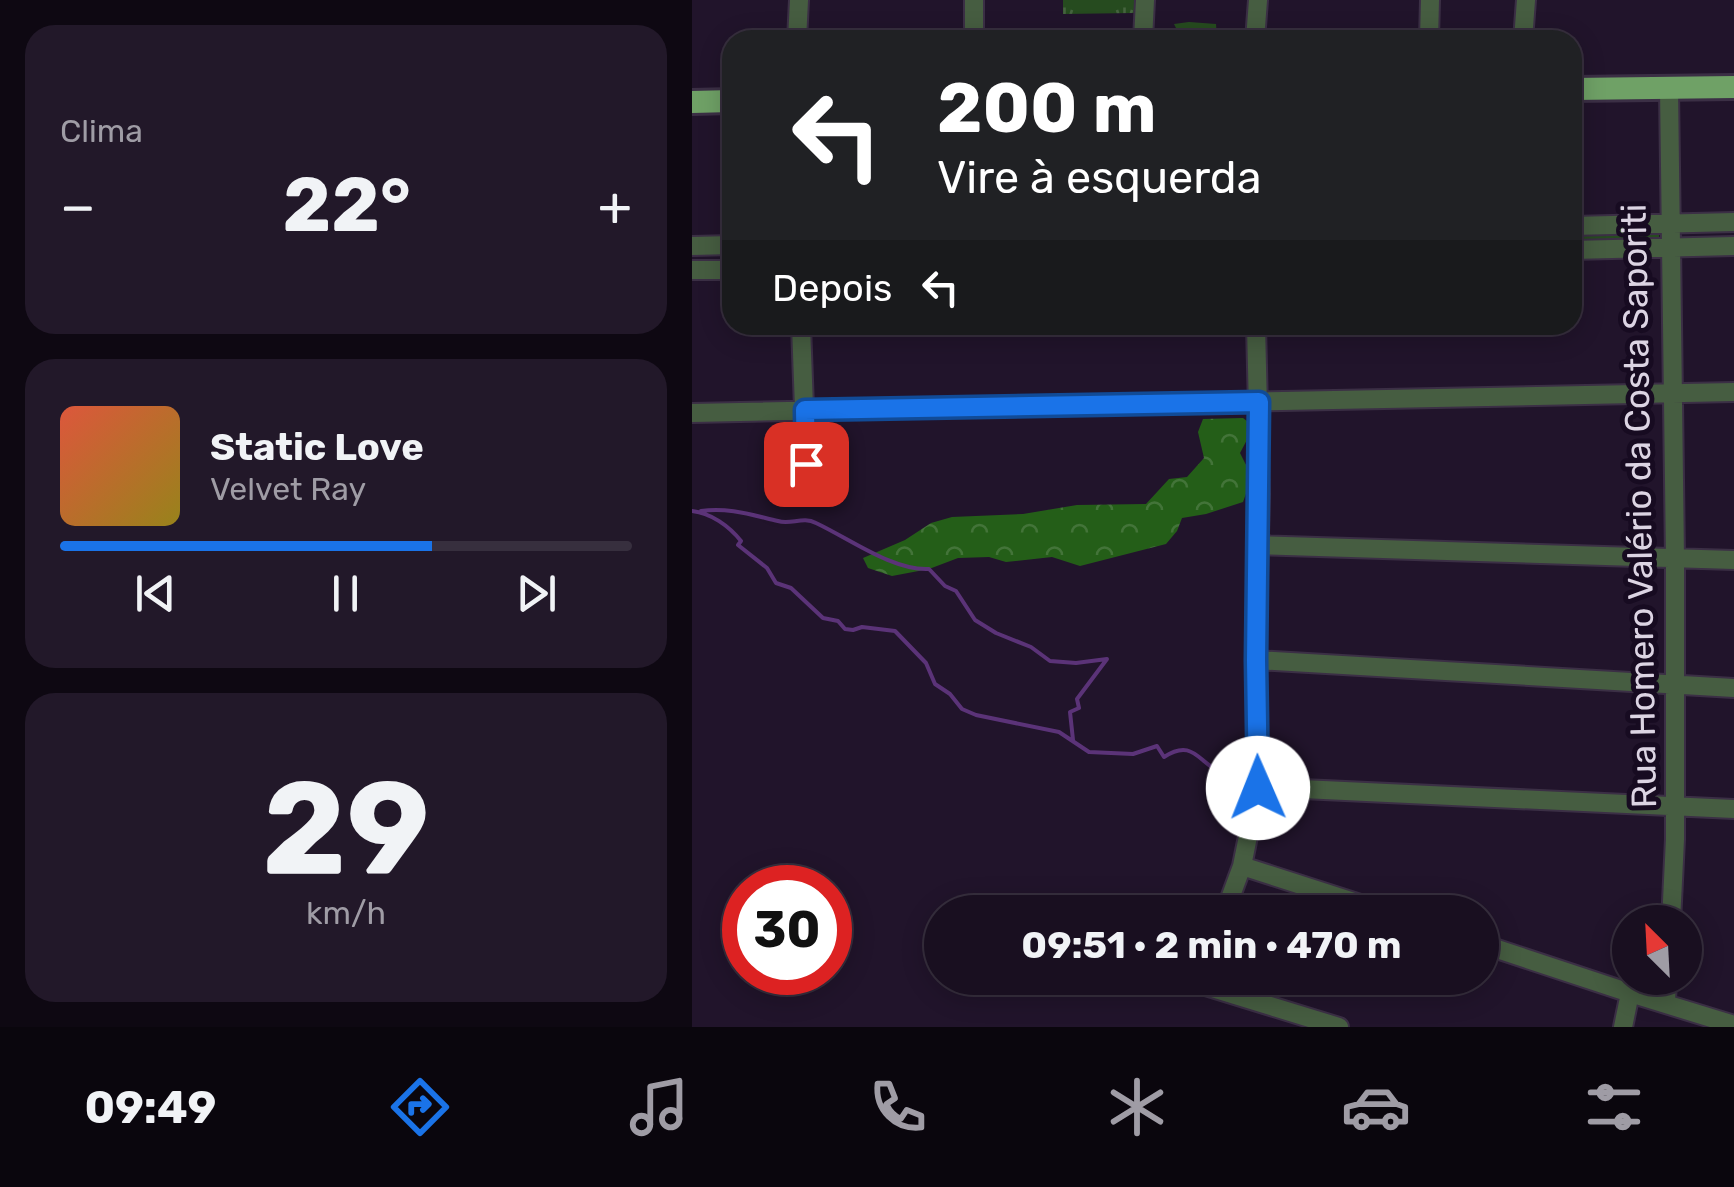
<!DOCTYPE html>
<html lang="pt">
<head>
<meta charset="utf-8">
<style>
  body { margin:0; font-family:Rubik,sans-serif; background:#221829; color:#f1f3f6; height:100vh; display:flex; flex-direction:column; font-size:38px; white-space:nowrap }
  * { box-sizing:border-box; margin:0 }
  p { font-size:32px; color:#9f9ca5 }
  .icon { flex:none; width:55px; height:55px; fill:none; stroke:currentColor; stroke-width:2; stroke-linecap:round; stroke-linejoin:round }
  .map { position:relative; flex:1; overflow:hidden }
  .drawer { display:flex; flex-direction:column; gap:25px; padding:25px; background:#0e0812; width:692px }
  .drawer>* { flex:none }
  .top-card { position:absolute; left:30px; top:30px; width:860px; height:305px; border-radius:30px; box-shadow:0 5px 25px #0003,0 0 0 2px #372f3e; background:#202124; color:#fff; overflow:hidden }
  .needle { width:65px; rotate:336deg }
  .buttons { position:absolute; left:920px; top:905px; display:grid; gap:20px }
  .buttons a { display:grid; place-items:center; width:90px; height:90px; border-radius:50%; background:#190f20; box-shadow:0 5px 25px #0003,0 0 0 2px #372f3e; font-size:50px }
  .speed { position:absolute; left:30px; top:865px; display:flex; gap:20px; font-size:50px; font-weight:700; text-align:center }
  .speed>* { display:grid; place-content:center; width:130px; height:130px; border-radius:50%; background:#190f20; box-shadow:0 5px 25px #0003,0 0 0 2px #372f3e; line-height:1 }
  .speed .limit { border:15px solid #d22; background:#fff; color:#111 }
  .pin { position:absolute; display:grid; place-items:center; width:85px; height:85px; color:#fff; margin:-42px; border-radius:20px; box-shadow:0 5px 15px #0006 }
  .me { position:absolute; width:110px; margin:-55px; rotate:359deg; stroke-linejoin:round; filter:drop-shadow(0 0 8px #0008) }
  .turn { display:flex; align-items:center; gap:35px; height:210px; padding:0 50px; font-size:45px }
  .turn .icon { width:130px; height:130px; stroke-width:2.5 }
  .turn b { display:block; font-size:70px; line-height:85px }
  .then { display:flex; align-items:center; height:95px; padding:0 50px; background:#0003; gap:20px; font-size:38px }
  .big { font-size:75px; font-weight:700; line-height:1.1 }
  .drawer .card { flex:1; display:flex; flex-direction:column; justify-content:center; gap:15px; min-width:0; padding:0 35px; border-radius:30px; background:#221829 }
  .drawer .dial { align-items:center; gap:0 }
  .dial b { font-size:130px; line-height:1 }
  .song { display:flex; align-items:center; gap:30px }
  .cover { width:120px; height:120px; border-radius:15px; background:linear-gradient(135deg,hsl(10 70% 55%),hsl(50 70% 35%)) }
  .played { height:10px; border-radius:5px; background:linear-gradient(90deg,#1a73e8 65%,#372f3e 65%) }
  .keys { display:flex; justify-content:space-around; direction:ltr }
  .heat { display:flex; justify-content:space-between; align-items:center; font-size:55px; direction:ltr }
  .trip { position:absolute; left:232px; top:895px; width:575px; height:100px; border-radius:50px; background:#190f20; box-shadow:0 5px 25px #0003,0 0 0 2px #372f3e; font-weight:700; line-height:100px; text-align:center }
  .menu { display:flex; height:160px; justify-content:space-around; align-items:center; background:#0a060d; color:#9f9ca5 }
  .menu .icon { width:70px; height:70px }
  .menu .current { color:#1a73e8 }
  .menu b { font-size:45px; color:#f1f3f6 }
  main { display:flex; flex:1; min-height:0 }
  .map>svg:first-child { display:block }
  .grass { fill:url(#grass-tufts) }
  .forest { fill:url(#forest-crowns) }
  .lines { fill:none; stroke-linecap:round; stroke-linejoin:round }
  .stream { stroke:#5b3378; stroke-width:4 }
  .minor-casing { stroke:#3b2f45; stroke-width:22 }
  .major-casing { stroke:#3b2f45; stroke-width:28 }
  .minor { stroke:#465d41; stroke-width:18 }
  .major { stroke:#6fa166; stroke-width:22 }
  .route-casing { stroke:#114b97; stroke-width:25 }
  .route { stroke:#1a73e8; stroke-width:18 }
  .labels { text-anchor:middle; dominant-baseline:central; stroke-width:10; stroke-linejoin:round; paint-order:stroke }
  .street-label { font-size:35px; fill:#dcd4e3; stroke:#170b21 }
</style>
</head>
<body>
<main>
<section class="drawer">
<div class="card"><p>Clima</p>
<div class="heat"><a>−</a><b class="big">22°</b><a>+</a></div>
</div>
<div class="card">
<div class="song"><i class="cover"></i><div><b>Static Love</b><p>Velvet Ray</p></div></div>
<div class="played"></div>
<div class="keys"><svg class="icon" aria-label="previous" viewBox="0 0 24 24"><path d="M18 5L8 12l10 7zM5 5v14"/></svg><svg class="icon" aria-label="pause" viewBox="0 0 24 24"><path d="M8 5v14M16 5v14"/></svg><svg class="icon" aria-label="next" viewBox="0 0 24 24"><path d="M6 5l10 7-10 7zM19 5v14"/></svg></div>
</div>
<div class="card dial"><b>29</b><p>km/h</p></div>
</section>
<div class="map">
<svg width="1042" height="1027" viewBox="0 0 1042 1027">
  <defs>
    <pattern id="grass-tufts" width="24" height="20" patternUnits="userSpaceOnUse" patternTransform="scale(2.5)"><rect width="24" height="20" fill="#264b1f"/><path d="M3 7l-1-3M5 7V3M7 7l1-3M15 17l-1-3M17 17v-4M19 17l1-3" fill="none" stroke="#45643f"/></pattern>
    <pattern id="forest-crowns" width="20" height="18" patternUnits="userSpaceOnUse" patternTransform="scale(2.5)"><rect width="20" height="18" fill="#245e18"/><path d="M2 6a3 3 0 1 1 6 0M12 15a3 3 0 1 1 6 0" fill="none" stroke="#437439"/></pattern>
  </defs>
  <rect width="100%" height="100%" fill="#21142b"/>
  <!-- grass -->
  <path class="grass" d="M371,0H443L442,13L371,14Z
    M497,22L524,24L525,40H490L482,24Z
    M967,229V242L880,244V231Z"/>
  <!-- forest -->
  <path class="forest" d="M551,418L556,422L557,436L548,453L560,477L551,502L514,514L490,518L485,531L474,544L388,566L360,557L314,562L297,557L266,558L237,569L200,576L176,568L171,558L213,540L239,523L260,517L331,514L385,505L454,504L477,479L495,477L512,458L506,432L511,419Z"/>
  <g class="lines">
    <!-- stream -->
    <path class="stream" d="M0,511C19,513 37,526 49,541L46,545L75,568L84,583L99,588L131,618L146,621L153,629L161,630L170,627L203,631L234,663L243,684L258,694L270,709L284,715L367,732L397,752L441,754L465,746L472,757C504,736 507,768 533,772L537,781L552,777
      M9,511C36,507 60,515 86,521C99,525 111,516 124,523C158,539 201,571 237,569L253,586L264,591L283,620L304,633L339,647L358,661L384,663L415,659L385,699L387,708L378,712L381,740"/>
    <defs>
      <path id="minor" d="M105,40L107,0
        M282,40V0
        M451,40L453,0
        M563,40L566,0
        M737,40L738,0
        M831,40L834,0
        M977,88L983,558V839L979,922
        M880,226L1042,222
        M0,246L40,245
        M880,250L1042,246
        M0,270H40
        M109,325L115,491
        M0,413L1042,392
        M565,545L1042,560
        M564,660L1042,688
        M566,787L1042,809
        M550,866L566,787L564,660L568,494L564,325
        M533,912L550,866L693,912
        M790,944L938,993
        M509,978L507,984L647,1027
        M974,1002L975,978
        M931,1027L938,993L1042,1025"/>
      <path id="major" d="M880,89L1042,87
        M0,102L40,101"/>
    </defs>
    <!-- minor casing -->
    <use href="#minor" class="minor-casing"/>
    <!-- major casing -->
    <use href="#major" class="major-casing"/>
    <!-- minor -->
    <use href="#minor" class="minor"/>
    <!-- major -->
    <use href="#major" class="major"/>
  </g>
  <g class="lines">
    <defs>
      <path id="route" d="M114,464L113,410L567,402L564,660L566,788"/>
    </defs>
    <!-- route casing -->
    <use href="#route" class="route-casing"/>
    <!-- route -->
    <use href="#route" class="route"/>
  </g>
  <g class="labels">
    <!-- street labels -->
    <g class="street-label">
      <text transform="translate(947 506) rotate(-91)">Rua Homero Valério da Costa Saporiti</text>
    </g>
  </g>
</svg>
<div class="buttons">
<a><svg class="needle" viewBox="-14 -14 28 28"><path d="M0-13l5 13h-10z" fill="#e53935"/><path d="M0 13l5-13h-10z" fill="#9f9ca5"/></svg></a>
</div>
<div class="speed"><div class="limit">30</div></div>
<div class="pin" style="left:114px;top:464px;background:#d93025"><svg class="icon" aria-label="arrive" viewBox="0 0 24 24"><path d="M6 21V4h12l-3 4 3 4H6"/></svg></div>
<svg class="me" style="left:566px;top:788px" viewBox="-20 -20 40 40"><circle r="19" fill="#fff"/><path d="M0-13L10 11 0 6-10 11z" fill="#1a73e8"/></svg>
<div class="trip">09:51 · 2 min · 470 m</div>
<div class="top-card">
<div class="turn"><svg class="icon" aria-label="left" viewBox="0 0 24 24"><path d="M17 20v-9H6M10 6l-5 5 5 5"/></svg><div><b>200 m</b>Vire à esquerda</div></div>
<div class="then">Depois<svg class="icon" aria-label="left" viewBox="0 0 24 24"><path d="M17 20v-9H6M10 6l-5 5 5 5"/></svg></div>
</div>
</div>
</main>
<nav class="menu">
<b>09:49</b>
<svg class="icon current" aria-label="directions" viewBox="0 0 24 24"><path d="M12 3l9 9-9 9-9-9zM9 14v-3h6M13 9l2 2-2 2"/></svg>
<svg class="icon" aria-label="music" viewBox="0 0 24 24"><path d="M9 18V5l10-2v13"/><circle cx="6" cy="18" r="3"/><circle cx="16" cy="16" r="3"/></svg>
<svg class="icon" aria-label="phone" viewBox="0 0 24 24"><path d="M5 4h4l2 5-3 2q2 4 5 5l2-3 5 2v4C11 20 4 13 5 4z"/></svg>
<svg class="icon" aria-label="climate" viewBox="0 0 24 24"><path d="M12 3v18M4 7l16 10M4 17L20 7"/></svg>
<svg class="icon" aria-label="car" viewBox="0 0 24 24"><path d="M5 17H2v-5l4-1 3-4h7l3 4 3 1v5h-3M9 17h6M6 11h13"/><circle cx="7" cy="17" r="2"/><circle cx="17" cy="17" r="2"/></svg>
<svg class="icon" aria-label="filters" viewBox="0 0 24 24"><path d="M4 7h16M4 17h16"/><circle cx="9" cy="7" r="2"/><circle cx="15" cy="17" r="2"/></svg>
</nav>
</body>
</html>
